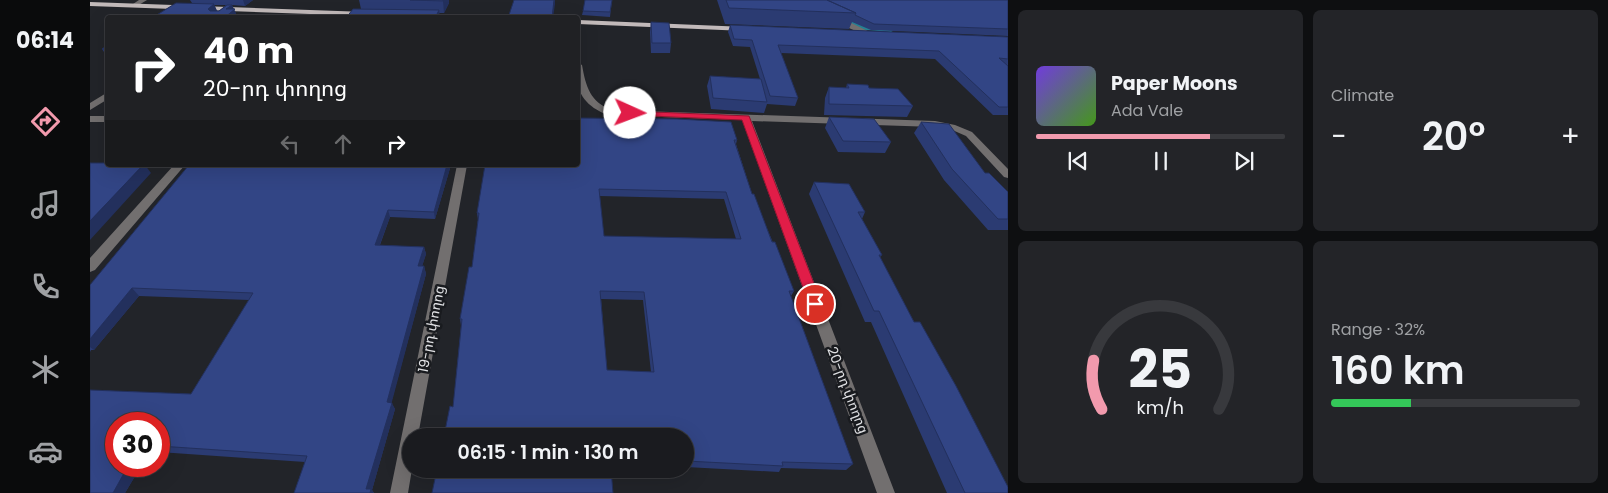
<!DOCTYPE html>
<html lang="en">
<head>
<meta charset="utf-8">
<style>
  body { margin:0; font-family:Poppins,"Noto Sans Armenian",sans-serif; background:#232428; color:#f1f3f6; height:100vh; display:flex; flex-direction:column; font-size:19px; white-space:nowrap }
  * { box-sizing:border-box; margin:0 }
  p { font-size:16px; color:#9fa1a4 }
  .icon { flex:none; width:28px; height:28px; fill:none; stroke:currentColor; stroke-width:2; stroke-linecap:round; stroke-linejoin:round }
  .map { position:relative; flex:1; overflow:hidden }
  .drawer { display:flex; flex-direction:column; gap:10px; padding:10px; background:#0e0f11; width:600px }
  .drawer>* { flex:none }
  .banner { position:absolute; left:15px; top:15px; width:475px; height:152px; border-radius:5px; box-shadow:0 5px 20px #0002,0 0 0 1px #38393d; background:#202124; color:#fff; overflow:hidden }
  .speed { position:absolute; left:15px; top:412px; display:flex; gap:10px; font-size:25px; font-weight:700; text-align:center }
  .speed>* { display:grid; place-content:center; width:65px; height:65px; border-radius:50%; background:#1a1b1f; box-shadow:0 5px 20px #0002,0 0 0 1px #38393d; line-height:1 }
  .speed .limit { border:8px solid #d22; background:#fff; color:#111 }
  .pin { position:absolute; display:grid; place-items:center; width:42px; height:42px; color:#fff; margin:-21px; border:2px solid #fff; border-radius:50%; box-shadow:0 1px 5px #0007 }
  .me { position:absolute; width:55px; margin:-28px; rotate:92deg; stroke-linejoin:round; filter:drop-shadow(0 0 4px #0008) }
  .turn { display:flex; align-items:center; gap:18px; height:105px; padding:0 15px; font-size:22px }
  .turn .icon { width:65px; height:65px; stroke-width:2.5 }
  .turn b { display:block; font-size:35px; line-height:42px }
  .lanes { display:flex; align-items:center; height:48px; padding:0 15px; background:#0003; justify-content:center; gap:25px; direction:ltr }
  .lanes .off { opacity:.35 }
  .big { font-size:38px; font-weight:600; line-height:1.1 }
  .drawer .tile { flex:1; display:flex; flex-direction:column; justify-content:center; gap:8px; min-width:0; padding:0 18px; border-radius:8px; background:#232428 }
  .drawer .dial { align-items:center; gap:0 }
  .dial svg { height:130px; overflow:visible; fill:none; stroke:#38393d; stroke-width:7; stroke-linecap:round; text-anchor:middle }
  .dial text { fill:#f1f3f6; stroke:none }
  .song { display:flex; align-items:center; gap:15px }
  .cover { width:60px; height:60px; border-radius:8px; background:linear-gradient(135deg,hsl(260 70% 55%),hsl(100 70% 35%)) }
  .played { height:5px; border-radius:2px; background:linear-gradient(90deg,#f29aad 70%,#38393d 70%) }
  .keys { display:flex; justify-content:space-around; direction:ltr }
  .heat { display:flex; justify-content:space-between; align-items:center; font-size:28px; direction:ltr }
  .charge { height:8px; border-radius:4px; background:linear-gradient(90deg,#34c759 32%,#38393d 0) }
  .drawer .tiles { flex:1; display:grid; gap:10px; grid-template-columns:repeat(2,1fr) }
  .trip { position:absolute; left:312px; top:428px; width:292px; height:50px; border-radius:25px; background:#1a1b1f; box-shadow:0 5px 20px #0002,0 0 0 1px #38393d; font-weight:600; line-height:50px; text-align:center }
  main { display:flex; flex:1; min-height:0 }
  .tab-bar { display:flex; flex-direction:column; width:90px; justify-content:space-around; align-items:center; background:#0a0b0c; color:#9fa1a4 }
  .tab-bar .icon { width:35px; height:35px }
  .tab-bar .selected { color:#f29aad }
  .tab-bar b { font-size:22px; color:#f1f3f6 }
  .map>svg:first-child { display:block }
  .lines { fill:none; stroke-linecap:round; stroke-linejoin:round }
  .canal { fill:#248193; fill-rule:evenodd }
  .minor { fill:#726f6f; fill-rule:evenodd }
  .major { fill:#c2baba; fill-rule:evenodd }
  .wall { fill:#2b3b72; fill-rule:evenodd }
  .shaded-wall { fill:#23305d }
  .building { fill:#324585; stroke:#23305d; fill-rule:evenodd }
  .route { fill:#e11d48; stroke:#92132f }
  .labels { text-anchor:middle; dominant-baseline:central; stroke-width:5; stroke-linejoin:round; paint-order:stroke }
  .street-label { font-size:14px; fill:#e0e1e4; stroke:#191b1f }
</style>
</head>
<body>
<main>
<nav class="tab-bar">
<b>06:14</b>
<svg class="icon selected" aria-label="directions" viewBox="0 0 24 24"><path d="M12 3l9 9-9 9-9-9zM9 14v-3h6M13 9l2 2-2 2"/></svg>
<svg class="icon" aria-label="music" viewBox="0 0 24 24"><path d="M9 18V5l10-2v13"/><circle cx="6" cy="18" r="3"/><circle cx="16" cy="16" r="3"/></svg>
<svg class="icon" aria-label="phone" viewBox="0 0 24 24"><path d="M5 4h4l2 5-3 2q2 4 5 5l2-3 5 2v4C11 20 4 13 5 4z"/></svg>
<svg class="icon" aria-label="climate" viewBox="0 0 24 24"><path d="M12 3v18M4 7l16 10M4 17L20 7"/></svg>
<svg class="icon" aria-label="car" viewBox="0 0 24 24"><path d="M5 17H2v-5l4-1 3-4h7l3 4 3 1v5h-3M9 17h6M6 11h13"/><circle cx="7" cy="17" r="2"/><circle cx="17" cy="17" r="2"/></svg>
</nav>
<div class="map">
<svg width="918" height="493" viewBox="0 0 918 493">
  <rect width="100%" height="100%" fill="#222429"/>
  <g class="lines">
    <!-- canal -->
    <path class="canal" d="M708,0H724L772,22L801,24L808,28L801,32L764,29L709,3Z"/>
    <!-- minor -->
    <path class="minor" d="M49,0H57L47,6H43V4Z
      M743,17H749L784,34L777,36L743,21Z
      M488,63L492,65C496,87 500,102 522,110L845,121L865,125L882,132L918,169V178L914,177L876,136L860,129L845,127L662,121L805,493H787L652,120L518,115C492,105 484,89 488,63Z
      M18,92V99L0,110V103Z
      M0,116H18V122H0Z
      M84,165H95L5,270L0,272V258Z
      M367,165H377L328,436H321L322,469L318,493H300Z"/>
    <!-- major -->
    <path class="major" d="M0,2L276,12L280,14L276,16L0,6Z
      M330,14L386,16L389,18H330Z
      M488,20L656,27L660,29L656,31L488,24Z"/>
  </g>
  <!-- wall -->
  <path class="wall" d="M100,0H163L155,6L142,5L148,18L102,3ZM124,5H136L129,11H127Z
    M269,0H359V3L354,13H350L271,9Z
    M522,0L520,17L492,15L493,11Z
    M627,0H918V36L781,30L762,22L759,29L635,24Z
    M561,22L581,43L580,53H561L560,32Z
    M640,25L918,37V115H903L845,59L691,53L708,98L705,106L677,104L674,113L621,109L617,86L620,76L670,79L660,47L643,46L638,32Z
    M18,45V58L12,49Z
    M757,84L779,88L823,106L817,117L734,115L735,98L739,87L756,88Z
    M739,117L801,142L795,153L748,152L735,128Z
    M488,118L647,140L646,144L662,194L704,291L701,296L763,464L756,470L691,468L689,472L596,467V436L363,407L371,326L370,319L382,267L388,220L387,213ZM509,196L634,199L646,239L514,236ZM511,299L553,300L561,372L517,370Z
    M831,122L918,192V230H898L854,180L824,133Z
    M99,165H361L345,219L300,217L290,245L334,247L336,254L332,266H334L336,274L301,403L305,409L282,490L284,493H204L215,462L69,452V424H26V466H51L35,493H0V390L101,394L159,300L49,296L4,350H1L0,352V285Z
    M724,182L775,212L772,219L792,255L790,257L824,322L918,493H857L781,322H775L719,194Z"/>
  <!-- shaded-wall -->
  <path class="shaded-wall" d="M153,0H163L155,6Z
    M353,0H359V3L354,13L353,1Z
    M464,0H465V4L463,18H462Z
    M124,4L128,13L122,18L118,9Z
    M142,5L148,18H134L136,9Z
    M349,10L350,18H345Z
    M53,165H55L61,173L0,240V221Z
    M357,165H361L345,219L344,212Z
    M298,210L300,217L287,252L285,245Z
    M334,247L336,254L330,273L328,266Z
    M334,266L336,274L300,409L297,402Z
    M42,288L49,296L4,350L0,347V339Z
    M302,403L305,409L282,490L284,493H279L276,489Z
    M38,466H51L35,493H23Z"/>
  <!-- building -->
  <path class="building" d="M320,0H353V1Z
    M424,0H464L462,18H418Z
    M495,0H522L520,12L493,11Z
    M636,0H737L766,13L639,8Z
    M737,0H918V29L784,24L765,15L766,13Z
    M86,3L124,4L118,9L120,11H129L137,5H142L136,9H145L134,18H62Z
    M263,9L349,10L345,18H256Z
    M561,22L579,23L581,43H562Z
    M640,25L918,37V59L909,58L918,66V107H909L849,51L688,45L708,98L680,96L662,40L644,39Z
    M18,45V49H12Z
    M620,76L671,79L677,102L623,98Z
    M757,84L778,85L779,88L808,89L823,106L739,104V87L759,88Z
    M739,117L784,119L801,142L753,141Z
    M488,118L587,119L641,122L647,140H644L662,194H664L682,242H685L704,291H699L763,464L692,462L693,466L596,461V436H354L360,406L363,407L372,319H370L379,267H382L389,213H387L395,165H488ZM509,189L636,192L651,239L514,236ZM510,291L554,292L564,372L517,370Z
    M831,122L859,124L895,173H899L918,192V219H908L862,169Z
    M0,163H18V165H53L0,221Z
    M99,165H357L344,212L298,210L285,245L334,247L328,266H334L297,402L302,403L276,489H281L280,493H204L217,456L69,446V424H26V466H38L23,493H0V390L101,394L163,293L42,288L0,339V285Z
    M724,182L759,184L775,212H768L792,255H789L824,322H830L866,386L918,487V493H875L789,311H784Z
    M347,469H521L523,493H342Z"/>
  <!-- route -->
  <path class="route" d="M540,111L659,116L732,304L730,307H721L719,304L652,120L537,115L536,113Z"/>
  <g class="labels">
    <!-- street labels -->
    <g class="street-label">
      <text transform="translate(341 329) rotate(-79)">19-րդ փողոց</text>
      <text transform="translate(758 390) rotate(69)">20-րդ փողոց</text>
    </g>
  </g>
</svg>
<div class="speed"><div class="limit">30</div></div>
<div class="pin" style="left:725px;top:304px;background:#d93025"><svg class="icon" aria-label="arrive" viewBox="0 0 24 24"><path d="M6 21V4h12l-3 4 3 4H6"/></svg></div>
<svg class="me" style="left:540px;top:113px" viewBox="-20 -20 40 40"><circle r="19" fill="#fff"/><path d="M0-13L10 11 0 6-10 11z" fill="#e11d48"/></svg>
<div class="trip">06:15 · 1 min · 130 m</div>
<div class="banner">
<div class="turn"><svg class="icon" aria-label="right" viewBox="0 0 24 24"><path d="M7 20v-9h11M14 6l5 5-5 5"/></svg><div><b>40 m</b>20-րդ փողոց</div></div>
<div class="lanes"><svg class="icon off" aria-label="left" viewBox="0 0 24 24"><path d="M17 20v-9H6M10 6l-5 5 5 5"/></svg><svg class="icon off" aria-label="ahead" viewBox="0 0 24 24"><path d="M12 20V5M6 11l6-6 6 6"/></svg><svg class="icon" aria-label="right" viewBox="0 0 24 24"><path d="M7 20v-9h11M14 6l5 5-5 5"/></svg></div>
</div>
</div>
<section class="drawer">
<div class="tiles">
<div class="tile">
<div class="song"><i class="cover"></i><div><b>Paper Moons</b><p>Ada Vale</p></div></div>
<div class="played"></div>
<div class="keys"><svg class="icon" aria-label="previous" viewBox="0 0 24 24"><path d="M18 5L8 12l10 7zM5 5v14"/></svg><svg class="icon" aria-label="pause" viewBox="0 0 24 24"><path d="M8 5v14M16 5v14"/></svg><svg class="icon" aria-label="next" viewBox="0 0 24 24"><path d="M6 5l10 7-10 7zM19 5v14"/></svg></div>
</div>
<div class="tile"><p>Climate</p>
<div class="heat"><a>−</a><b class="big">20°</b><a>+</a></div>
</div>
<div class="tile dial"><svg viewBox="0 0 100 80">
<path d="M14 69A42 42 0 1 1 86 69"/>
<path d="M14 69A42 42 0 0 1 9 39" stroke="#f29aad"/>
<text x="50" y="56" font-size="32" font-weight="700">25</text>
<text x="50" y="72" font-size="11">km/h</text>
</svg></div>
<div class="tile"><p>Range · 32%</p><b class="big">160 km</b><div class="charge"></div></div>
</div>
</section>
</main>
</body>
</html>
